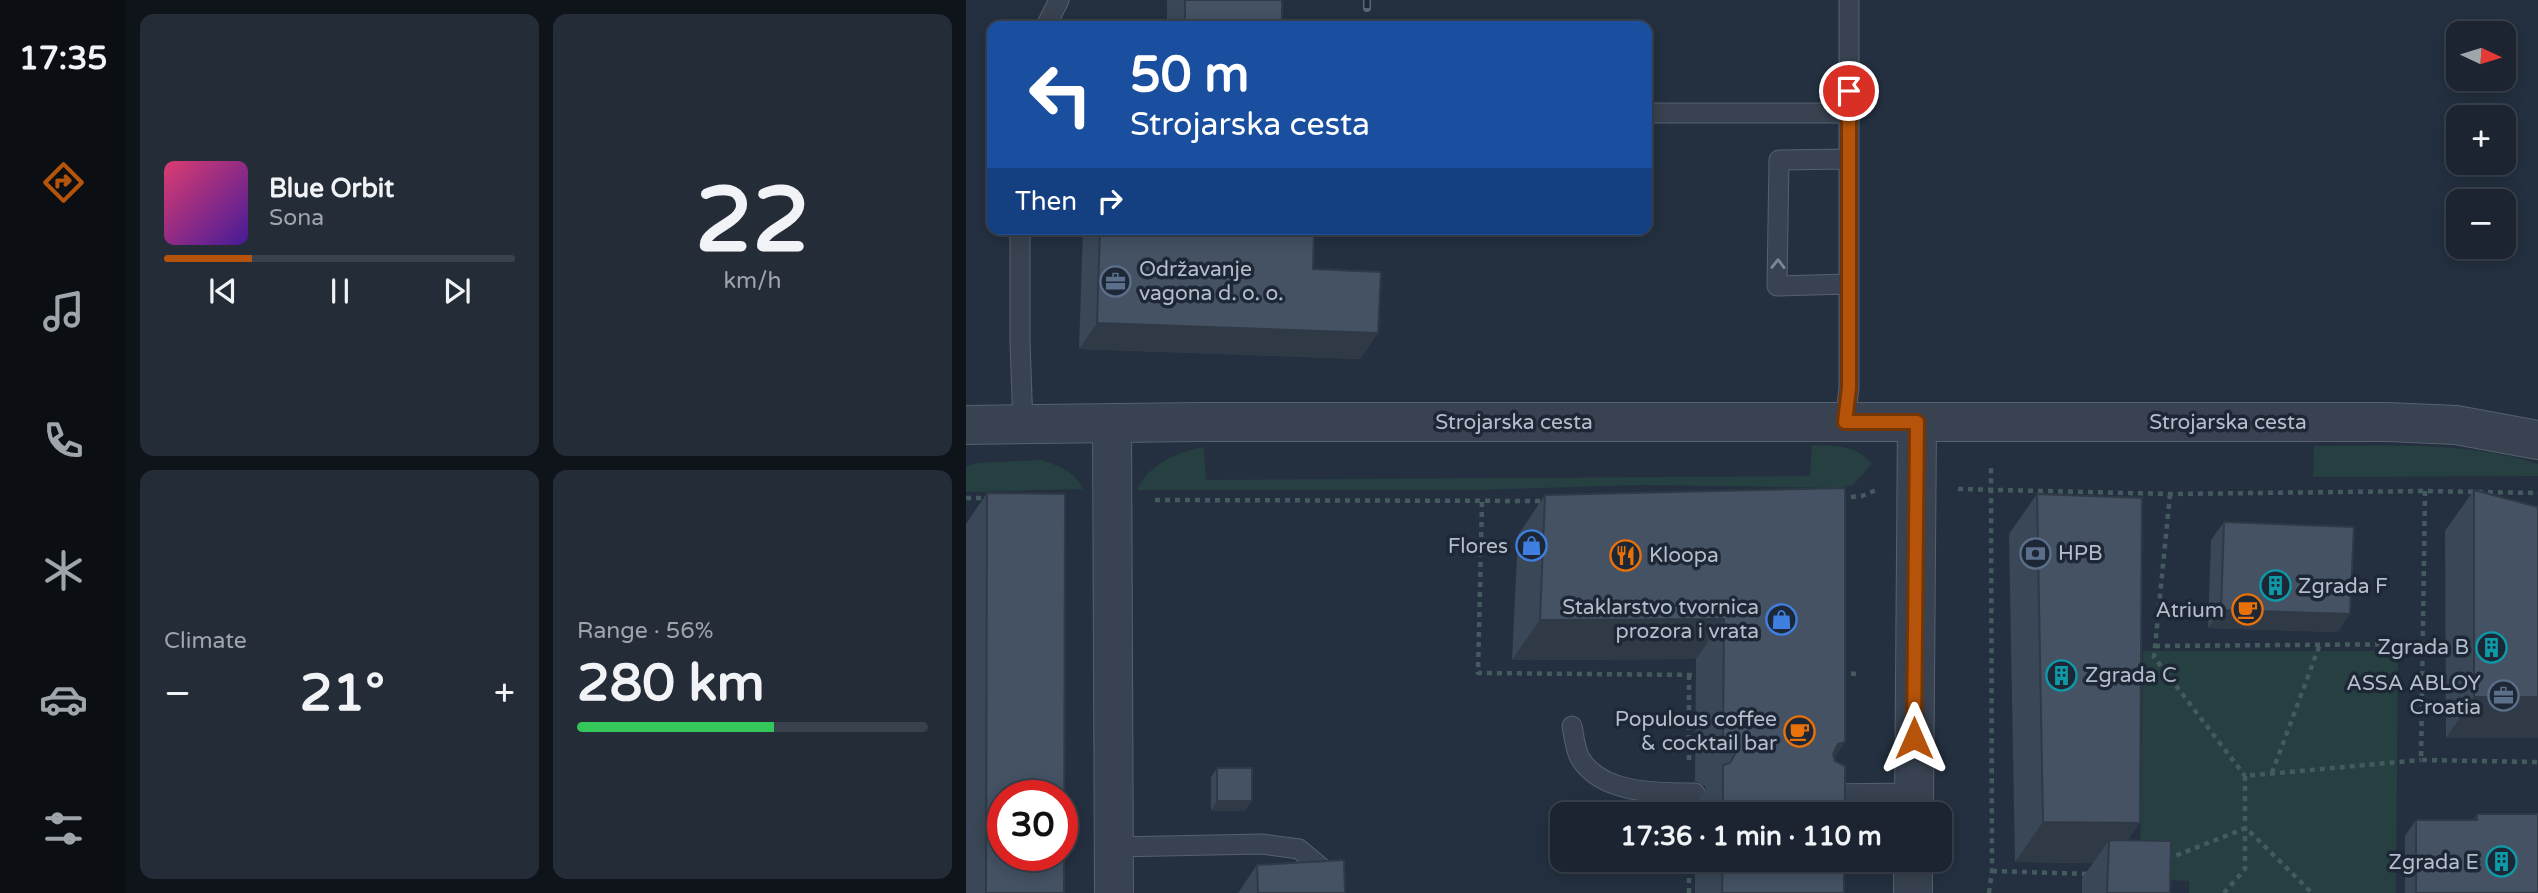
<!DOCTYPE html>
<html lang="en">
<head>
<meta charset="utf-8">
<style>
  body { margin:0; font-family:"Varela Round",sans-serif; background:#242c38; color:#f1f3f6; height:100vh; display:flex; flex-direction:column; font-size:26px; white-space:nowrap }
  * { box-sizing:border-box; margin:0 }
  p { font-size:23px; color:#a0a4ab }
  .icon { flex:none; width:38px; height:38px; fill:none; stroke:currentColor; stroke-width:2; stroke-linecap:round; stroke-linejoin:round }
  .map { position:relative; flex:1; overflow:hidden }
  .panel { display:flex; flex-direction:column; gap:14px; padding:14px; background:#0f141a; width:840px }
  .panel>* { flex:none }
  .guide { position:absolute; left:21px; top:21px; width:665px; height:214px; border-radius:14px; box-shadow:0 4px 18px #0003,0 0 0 2px #39414c; background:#1a4fa0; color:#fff; overflow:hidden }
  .needle { width:46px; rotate:94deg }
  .buttons { position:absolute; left:1480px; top:21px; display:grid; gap:14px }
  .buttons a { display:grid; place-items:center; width:70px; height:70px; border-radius:14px; background:#1b2430; box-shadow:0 4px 18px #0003,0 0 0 2px #39414c; font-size:35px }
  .speed { position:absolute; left:21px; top:780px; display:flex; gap:14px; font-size:35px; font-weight:700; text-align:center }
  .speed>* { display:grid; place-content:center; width:91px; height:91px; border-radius:50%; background:#1b2430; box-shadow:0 4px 18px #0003,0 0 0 2px #39414c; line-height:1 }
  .speed .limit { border:10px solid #d22; background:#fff; color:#111 }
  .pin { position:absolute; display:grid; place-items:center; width:60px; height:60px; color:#fff; margin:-30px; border:4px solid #fff; border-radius:50%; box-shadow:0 2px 7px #0007 }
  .me { position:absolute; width:77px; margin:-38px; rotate:0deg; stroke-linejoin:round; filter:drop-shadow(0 0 5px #0008) }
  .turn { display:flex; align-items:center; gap:24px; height:147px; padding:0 28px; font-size:32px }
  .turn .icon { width:91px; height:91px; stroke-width:2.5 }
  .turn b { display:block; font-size:49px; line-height:60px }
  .then { display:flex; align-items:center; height:66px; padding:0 28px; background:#0003; gap:14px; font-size:26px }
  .big { font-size:52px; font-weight:700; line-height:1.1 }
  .panel .widget { flex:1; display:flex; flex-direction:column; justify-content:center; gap:10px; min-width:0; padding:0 24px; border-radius:14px; background:#242c38 }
  .panel .dial { align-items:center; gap:0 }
  .dial b { font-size:91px; line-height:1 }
  .song { display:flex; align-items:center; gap:21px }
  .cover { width:84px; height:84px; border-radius:10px; background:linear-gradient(135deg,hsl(340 70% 55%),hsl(260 70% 35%)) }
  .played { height:7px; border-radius:4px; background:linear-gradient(90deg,#b45309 25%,#39414c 25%) }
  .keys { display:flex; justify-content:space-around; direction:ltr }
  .heat { display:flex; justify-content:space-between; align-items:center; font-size:38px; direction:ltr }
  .charge { height:10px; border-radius:5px; background:linear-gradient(90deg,#34c759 56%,#39414c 0) }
  .panel .tiles { flex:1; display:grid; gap:14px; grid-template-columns:repeat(2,1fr) }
  .trip { position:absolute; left:584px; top:802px; width:402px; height:70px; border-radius:14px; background:#1b2430; box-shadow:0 4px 18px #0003,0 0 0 2px #39414c; font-weight:700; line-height:70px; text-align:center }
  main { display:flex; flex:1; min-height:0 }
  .tab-bar { display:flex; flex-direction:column; width:126px; justify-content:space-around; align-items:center; background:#0b0e13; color:#a0a4ab }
  .tab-bar .icon { width:49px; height:49px }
  .tab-bar .active { color:#b45309 }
  .tab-bar b { font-size:32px; color:#f1f3f6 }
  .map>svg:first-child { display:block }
  .green { fill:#263f41 }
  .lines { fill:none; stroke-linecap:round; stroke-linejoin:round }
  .service-casing { stroke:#56606e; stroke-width:21 }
  .minor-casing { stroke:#56606e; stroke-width:40 }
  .tertiary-casing { stroke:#56606e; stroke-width:40 }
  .path { stroke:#445b5e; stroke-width:4.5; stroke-dasharray:5 5; stroke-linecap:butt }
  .service { stroke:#384250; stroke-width:19 }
  .minor { stroke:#384250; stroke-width:38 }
  .tertiary { stroke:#384250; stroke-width:38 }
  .rail-casing { stroke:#5a6677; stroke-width:8 }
  .rail { stroke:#1d2735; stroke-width:5; stroke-dasharray:16; stroke-linecap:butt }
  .wall { fill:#3a4756 }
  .shaded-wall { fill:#303946 }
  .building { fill:#445264; stroke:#303946; stroke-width:2; fill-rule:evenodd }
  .oneway { stroke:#7c8694 }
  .route-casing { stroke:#753606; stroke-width:18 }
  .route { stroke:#b45309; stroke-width:12 }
  .labels { text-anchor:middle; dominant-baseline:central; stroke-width:7; stroke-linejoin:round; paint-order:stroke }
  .poi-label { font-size:21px; fill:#b4bdcb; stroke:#1d2735; text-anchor:end }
  .street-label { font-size:21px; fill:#b4bdcb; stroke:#1d2735 }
</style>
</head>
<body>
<main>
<nav class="tab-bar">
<b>17:35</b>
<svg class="icon active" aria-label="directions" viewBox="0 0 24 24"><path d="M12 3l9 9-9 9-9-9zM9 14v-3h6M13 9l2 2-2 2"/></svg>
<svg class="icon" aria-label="music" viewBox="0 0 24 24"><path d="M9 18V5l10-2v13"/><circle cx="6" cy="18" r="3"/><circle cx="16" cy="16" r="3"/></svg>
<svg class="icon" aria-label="phone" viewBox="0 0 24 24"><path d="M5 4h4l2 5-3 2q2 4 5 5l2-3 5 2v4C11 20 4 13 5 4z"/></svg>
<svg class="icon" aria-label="climate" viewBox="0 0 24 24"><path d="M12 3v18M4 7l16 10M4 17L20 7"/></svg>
<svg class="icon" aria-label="car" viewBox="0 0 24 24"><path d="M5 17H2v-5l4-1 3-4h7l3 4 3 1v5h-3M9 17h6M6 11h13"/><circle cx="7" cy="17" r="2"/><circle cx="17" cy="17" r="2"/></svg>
<svg class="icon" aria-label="filters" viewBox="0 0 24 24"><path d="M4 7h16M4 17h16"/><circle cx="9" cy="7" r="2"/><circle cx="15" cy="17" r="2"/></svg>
</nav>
<section class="panel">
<div class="tiles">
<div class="widget">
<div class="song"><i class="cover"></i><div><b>Blue Orbit</b><p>Sona</p></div></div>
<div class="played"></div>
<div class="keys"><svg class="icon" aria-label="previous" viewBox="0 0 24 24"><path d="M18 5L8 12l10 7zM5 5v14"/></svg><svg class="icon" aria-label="pause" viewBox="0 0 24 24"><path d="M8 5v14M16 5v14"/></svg><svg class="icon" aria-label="next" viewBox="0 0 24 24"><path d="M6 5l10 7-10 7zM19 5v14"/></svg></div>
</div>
<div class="widget dial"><b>22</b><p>km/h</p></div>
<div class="widget"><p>Climate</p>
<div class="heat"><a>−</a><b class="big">21°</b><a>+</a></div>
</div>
<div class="widget"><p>Range · 56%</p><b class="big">280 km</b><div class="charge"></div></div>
</div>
</section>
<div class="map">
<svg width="1572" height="893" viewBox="0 0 1572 893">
  <rect width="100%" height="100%" fill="#243040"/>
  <!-- green -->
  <path class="green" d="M846,445C869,446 890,444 906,464L887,485L876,488L676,485L506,490H171C183,464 211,452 238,447L240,480L844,476Z
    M1348,446C1422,446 1500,441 1572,464V476L1347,477Z
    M75,460C93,466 109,471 117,489L0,492V466L11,463Z
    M1177,651H1432L1430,893H1223V881L1174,878Z"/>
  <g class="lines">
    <defs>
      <path id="service" d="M80,26L93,0
        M681,113H883
        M54,229V343L57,424
        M881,284L811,286L813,160L882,159
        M879,422L883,388V0
        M606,726C608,736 609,749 614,758C635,794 691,793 729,793
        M854,794L948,793
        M148,847L296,844L333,849L358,870L363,893"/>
      <path id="minor" d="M146,423L148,893
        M948,814L951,422
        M947,893V859"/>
      <path id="tertiary" d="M0,425L233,422H1422L1490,425L1572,440"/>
    </defs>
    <!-- service casing -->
    <use href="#service" class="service-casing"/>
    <!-- minor casing -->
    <use href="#minor" class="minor-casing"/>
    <!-- tertiary casing -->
    <use href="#tertiary" class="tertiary-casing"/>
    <!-- path -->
    <path class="path" d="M992,489L1204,494L1459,491L1572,493
      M1459,491L1455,760L1572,762
      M1204,494L1188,657L1279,776
      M0,498H22
      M875,498L896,496L910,490
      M189,500L579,501
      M516,502L512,673L730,675
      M1189,646L1456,644
      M875,673L892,674
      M723,760V675
      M1306,773L1354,644
      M1201,859L1280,828L1346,893
      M1026,871L1124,874
      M723,893V859
      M1023,893L1026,871L1025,464
      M1258,893L1279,869V776L1455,760"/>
    <!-- service -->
    <use href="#service" class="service"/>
    <!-- minor -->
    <use href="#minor" class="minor"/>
    <!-- tertiary -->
    <use href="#tertiary" class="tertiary"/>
    <defs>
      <path id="rail" d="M401,8V0"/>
    </defs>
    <!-- rail casing -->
    <use href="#rail" class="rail-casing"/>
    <!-- rail -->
    <use href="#rail" class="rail"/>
  </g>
  <!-- wall -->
  <path class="wall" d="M201,0H316V26H201Z
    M117,229H348L347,269L412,333L394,359L113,349Z
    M879,488V742L868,758L879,814H729V805L740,789L739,786L729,781L730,659L546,660L552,535L579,495Z
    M1508,490L1572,507V738H1480L1479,531Z
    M21,493L98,893H0V524Z
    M1071,494L1162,840L1204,893H1116V878L1127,863L1049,862L1043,534Z
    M1258,522L1372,632L1242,628L1245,540Z
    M251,768L279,811H245V777Z
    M1511,814L1572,893H1439V836L1450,820H1508Z
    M729,859H878V893H729Z
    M291,865L379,893H272Z"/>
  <!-- shaded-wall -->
  <path class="shaded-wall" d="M131,323L412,333L394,359L113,349Z
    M1255,610L1384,614L1372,632L1242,628Z
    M758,619L730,659L546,660L574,620Z
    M1508,697H1572V738H1480Z
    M879,742L851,782L872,744Z
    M251,801H286L279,811H245Z
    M1077,822L1174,823L1146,863L1143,840L1127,863L1049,862Z"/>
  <!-- building -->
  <path class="building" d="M219,0H316V26H219Z
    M134,229H348L347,269L415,272L412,333L131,323Z
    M879,488V742L872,744L867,754L869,761L879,766V814H757V765L764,763L769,754L767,746L757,741L758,619L574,620L579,495Z
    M1508,490L1572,507V697H1508Z
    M21,493L99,494L98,893H20ZM37,796H96V856H37Z
    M1071,494L1176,498L1174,823L1077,822Z
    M1258,522L1388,527L1384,614L1255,610Z
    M251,768H286V801H251Z
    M1511,814H1572V893H1450V820H1511Z
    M1143,840L1205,841L1204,893H1141Z
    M757,859H878V893H756Z
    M378,860L379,893H292L291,865Z"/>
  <!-- one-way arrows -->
  <defs><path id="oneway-chevron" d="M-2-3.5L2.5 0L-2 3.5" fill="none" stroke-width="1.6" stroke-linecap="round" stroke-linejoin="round" transform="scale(1.75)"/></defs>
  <use class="oneway" href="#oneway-chevron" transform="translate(812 264) rotate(-89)"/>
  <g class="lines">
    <defs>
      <path id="route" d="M883,91V388L879,422H951L948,738"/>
    </defs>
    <!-- route casing -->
    <use href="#route" class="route-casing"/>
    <!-- route -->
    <use href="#route" class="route"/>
  </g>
  <!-- icons -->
  <defs>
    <symbol id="office-ring" viewBox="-11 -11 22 22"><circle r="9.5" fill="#1d2735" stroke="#5c6f8a" stroke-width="1.5"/><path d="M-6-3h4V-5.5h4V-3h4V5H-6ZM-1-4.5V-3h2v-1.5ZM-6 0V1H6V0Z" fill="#5c6f8a"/></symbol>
    <symbol id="shop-ring" viewBox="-11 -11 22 22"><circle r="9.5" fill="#1d2735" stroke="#3f7fe0" stroke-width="1.5"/><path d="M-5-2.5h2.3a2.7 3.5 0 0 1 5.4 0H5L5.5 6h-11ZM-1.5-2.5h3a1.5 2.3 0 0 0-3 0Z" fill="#3f7fe0"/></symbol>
    <symbol id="bank-ring" viewBox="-11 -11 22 22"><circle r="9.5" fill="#1d2735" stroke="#5c6f8a" stroke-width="1.5"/><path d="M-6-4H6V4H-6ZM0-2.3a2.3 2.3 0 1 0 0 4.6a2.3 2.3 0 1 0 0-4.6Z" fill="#5c6f8a"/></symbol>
    <symbol id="restaurant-ring" viewBox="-11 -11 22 22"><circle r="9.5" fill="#1d2735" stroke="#e8710a" stroke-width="1.5"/><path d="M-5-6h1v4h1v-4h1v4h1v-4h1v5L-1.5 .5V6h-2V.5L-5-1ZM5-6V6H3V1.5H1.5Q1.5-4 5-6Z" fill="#e8710a"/></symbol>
    <symbol id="building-ring" viewBox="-11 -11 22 22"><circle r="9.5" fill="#1d2735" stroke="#0f9aa8" stroke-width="1.5"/><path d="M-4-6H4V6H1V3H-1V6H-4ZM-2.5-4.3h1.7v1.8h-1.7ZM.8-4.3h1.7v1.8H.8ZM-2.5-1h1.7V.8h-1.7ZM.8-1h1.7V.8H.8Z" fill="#0f9aa8"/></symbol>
    <symbol id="cafe-ring" viewBox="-11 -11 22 22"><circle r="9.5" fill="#1d2735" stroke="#e8710a" stroke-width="1.5"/><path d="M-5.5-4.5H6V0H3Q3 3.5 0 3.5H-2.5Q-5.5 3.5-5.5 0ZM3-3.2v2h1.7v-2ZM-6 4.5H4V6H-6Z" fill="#e8710a"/></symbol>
  </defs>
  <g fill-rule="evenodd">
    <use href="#office-ring" x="132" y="264" width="35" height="35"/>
    <use href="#shop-ring" x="548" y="528" width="35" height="35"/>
    <use href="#bank-ring" x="1052" y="536" width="35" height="35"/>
    <use href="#restaurant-ring" x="642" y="538" width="35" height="35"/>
    <use href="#building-ring" x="1292" y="568" width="35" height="35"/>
    <use href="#cafe-ring" x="1264" y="592" width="35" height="35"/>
    <use href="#shop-ring" x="798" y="602" width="35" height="35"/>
    <use href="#building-ring" x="1508" y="630" width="35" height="35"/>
    <use href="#building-ring" x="1078" y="658" width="35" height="35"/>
    <use href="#office-ring" x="1520" y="678" width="35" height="35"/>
    <use href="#cafe-ring" x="816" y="714" width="35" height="35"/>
    <use href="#building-ring" x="1518" y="844" width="35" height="35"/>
  </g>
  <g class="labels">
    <!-- poi labels -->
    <g class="poi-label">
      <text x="173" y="269" text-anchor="start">Održavanje<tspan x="173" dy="24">vagona d. o. o.</tspan></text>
      <text x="542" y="546">Flores</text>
      <text x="1092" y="553" text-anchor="start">HPB</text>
      <text x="683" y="555" text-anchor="start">Kloopa</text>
      <text x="1332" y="586" text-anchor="start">Zgrada F</text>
      <text x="793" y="607">Staklarstvo tvornica<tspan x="793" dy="24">prozora i vrata</tspan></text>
      <text x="1258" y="610">Atrium</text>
      <text x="1503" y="647">Zgrada B</text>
      <text x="1119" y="675" text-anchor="start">Zgrada C</text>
      <text x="1515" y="683">ASSA ABLOY<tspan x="1515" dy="24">Croatia</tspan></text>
      <text x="811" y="719">Populous coffee<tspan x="811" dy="24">&amp; cocktail bar</tspan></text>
      <text x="1513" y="862">Zgrada E</text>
    </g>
    <!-- street labels -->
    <g class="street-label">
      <text x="548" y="422">Strojarska cesta</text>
      <text x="1262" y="422">Strojarska cesta</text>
    </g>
  </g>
</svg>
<div class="buttons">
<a><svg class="needle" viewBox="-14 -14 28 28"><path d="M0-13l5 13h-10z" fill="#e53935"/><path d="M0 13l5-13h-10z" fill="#a0a4ab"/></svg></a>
<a>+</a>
<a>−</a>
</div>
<div class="speed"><div class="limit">30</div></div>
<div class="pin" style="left:883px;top:91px;background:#d93025"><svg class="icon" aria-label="arrive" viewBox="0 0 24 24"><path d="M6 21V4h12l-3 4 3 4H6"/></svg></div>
<svg class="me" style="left:948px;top:738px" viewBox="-20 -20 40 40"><path d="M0-17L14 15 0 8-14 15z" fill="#b45309" stroke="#fff" stroke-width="4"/></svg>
<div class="trip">17:36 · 1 min · 110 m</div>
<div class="guide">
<div class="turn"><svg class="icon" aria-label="left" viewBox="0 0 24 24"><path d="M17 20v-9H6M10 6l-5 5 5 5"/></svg><div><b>50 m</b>Strojarska cesta</div></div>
<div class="then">Then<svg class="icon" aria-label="right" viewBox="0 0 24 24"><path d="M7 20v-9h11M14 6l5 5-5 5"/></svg></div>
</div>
</div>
</main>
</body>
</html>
